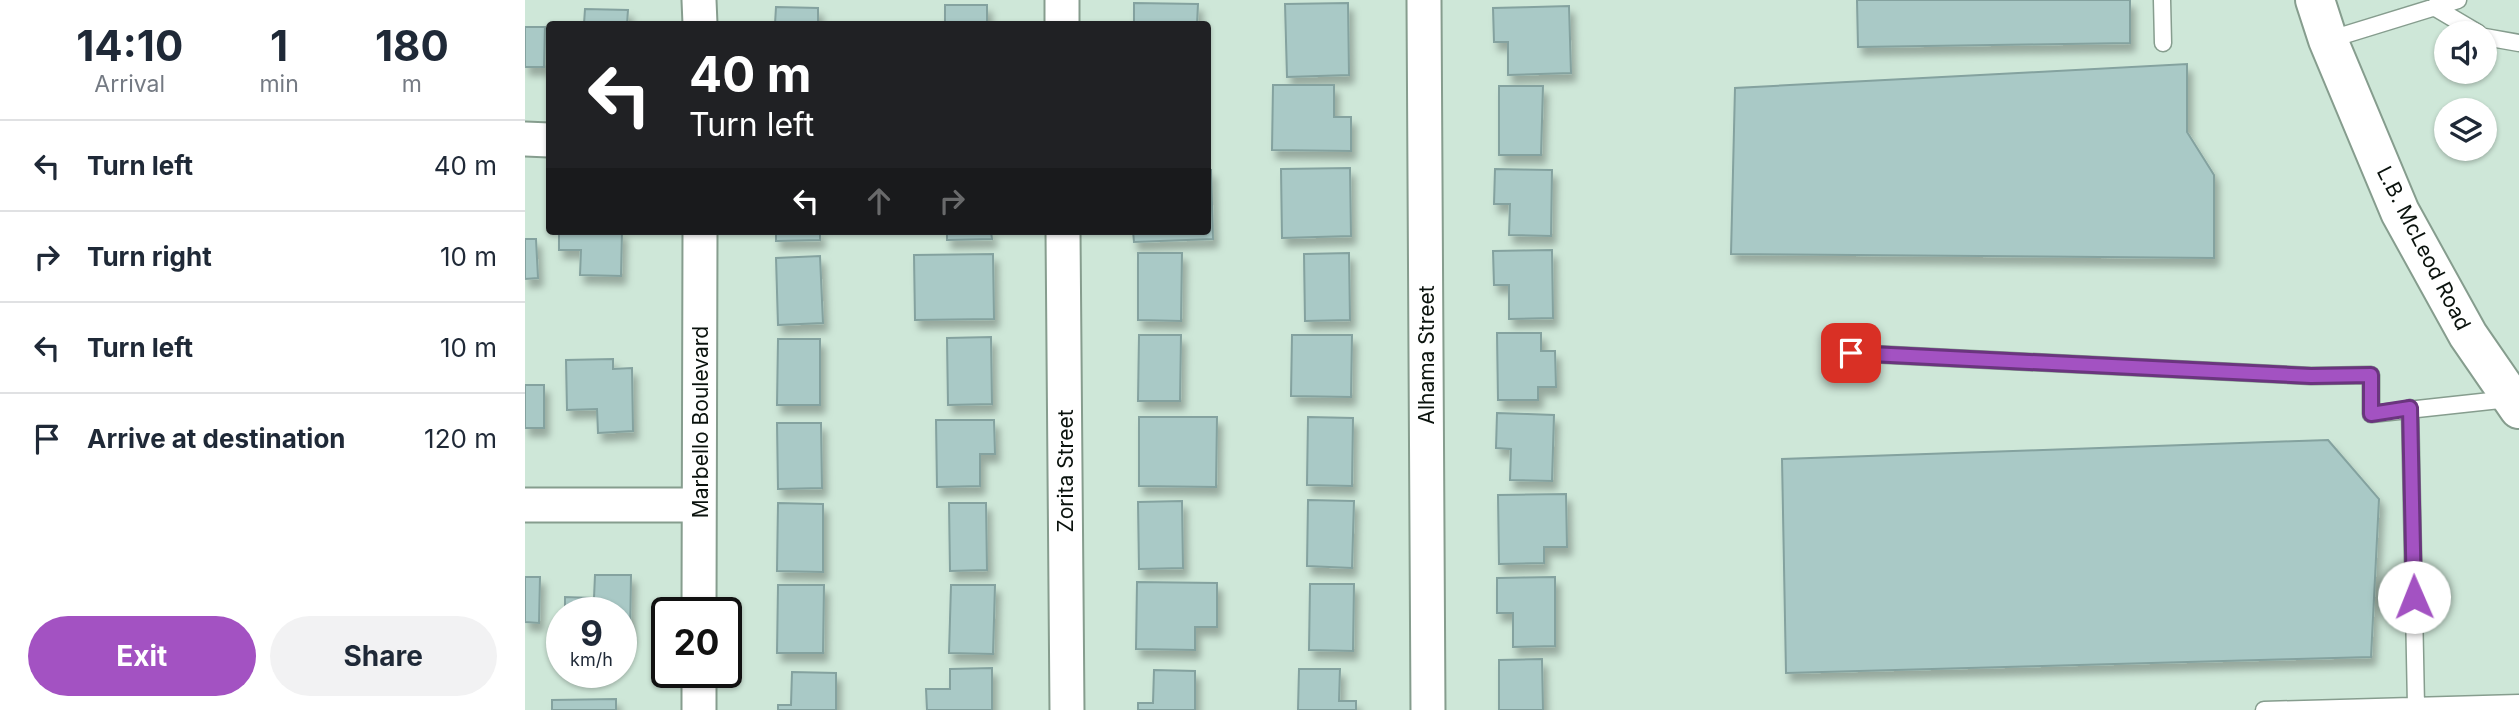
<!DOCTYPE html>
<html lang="en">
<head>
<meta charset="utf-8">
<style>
	:root { --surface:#fff; --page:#f2f2f3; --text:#1f2937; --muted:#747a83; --line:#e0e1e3; --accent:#a352c2 }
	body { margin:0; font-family:Inter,sans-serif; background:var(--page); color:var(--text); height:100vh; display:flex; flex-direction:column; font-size:26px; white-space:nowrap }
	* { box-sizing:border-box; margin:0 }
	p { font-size:23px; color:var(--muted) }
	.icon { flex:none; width:38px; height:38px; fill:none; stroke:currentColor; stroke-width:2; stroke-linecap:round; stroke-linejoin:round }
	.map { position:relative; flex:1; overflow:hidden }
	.sheet { display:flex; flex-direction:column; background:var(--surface); width:525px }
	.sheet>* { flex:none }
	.hud { position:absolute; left:21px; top:21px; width:665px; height:214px; border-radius:7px; box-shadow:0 2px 5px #0004; background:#202124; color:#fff; overflow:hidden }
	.buttons { position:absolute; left:1909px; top:21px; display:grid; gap:14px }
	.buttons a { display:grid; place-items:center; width:63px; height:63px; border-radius:50%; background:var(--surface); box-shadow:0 2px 5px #0004; font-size:35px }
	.speed { position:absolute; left:21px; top:597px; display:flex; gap:14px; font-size:35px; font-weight:700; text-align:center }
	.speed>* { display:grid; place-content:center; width:91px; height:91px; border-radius:50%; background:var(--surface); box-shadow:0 2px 5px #0004; line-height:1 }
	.speed small { font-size:18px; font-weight:400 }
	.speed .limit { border:4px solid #111; border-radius:10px; background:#fff; color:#111 }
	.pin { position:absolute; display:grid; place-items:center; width:60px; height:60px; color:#fff; margin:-30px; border-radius:14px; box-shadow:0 4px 10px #0006 }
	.me { position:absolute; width:77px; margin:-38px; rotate:359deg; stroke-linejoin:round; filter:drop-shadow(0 0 5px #0008) }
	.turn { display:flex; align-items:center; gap:24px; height:147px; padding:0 28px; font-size:32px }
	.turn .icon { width:91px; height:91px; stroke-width:2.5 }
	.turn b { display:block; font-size:49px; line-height:60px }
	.lanes { display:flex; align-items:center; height:66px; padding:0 28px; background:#0003; justify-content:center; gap:35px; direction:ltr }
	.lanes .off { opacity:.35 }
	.eta { display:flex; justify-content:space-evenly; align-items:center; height:119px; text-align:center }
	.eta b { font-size:42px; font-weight:700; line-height:49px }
	.button { display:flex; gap:14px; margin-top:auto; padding:14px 28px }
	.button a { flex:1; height:80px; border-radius:42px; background:var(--accent); color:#fff; font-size:28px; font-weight:700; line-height:80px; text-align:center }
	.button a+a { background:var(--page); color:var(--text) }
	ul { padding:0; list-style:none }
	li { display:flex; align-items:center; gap:21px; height:91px; padding:0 28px; border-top:2px solid var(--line) }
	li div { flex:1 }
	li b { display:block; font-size:26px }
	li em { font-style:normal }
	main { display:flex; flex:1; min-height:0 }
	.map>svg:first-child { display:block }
	.building { fill:#a9c9c6; stroke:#84a29f; stroke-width:2; filter:url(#shadow) }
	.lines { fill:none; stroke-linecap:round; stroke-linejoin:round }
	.lane-casing { stroke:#869d8e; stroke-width:19 }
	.street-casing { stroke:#869d8e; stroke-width:37 }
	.secondary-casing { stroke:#869d8e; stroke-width:42 }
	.lane { stroke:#fff; stroke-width:16 }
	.street { stroke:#fff; stroke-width:33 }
	.secondary { stroke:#fff; stroke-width:38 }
	.route-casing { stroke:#6a357e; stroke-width:18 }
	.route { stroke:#a352c2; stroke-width:12 }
	.labels { text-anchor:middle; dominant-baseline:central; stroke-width:5; stroke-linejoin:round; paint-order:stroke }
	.street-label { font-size:21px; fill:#0a120d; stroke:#fff }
</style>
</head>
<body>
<main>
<section class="sheet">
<div class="eta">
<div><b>14:10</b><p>Arrival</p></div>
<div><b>1</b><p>min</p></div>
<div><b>180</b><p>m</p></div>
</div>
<ul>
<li><svg class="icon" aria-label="left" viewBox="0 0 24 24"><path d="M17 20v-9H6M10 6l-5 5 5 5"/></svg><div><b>Turn left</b></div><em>40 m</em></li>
<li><svg class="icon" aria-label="right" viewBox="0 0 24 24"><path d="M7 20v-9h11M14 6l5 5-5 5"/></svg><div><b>Turn right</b></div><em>10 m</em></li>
<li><svg class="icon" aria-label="left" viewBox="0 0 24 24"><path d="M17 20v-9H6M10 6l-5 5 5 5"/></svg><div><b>Turn left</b></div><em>10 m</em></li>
<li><svg class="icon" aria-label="arrive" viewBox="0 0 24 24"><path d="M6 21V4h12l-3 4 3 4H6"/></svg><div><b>Arrive at destination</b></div><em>120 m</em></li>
</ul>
<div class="button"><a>Exit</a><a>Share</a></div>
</section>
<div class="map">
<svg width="1994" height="710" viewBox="0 0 1994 710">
	<defs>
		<filter id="shadow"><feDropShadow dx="4.5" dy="8" stdDeviation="3.5" flood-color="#0004"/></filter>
	</defs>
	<rect width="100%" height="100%" fill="#cee7d8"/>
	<path class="building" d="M1332,0H1605V43L1333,47Z
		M609,3L673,4L672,24H609Z
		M823,3L824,75L762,77L760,4Z
		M420,5H462V24H420Z
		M1044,6L1046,73L983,75V42H969L968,8Z
		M251,7L293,8V24H250Z
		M60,9L103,10L102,24H59Z
		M0,27H20L19,67H0Z
		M1662,64V132L1689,175V258L1206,254L1210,88Z
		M748,85H809V117H826V151L747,150Z
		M974,86H1018L1016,155H974Z
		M825,168L826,236L757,238L756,169Z
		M970,169L1027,170L1026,236L984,235L985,204H969Z
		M682,170H686L688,239L609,242L608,231H682Z
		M34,231H97L96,276L55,275L56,250H34Z
		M251,231H295V240L251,241Z
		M422,231H466L467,239L422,240Z
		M0,239H11L13,278L0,279Z
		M1027,250L1028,318L984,319V285H969L968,251Z
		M613,253H657L656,321L613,320Z
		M824,253L825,320L780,321L779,254Z
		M468,254L469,319L390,320L389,255Z
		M295,256L298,323L253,325L251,258Z
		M972,333H1016V351H1030L1031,387H1013V400H973Z
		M614,335H656L655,401H613Z
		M767,335H827L826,397L766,396Z
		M466,337L467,404L423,405L422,338Z
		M253,339H295V405H252Z
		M88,359V369L107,368L108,431L73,433L72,409L42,410L41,360Z
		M0,385H19V428H0Z
		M972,413L1029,415L1027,481L985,480L986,449L971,448Z
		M614,417H692L691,487L614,486Z
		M783,417L828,418L827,486L782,485Z
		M411,420H469L470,454H455V486L412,487Z
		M252,423H296L297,488L253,489Z
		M1803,440L1854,499L1846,657L1261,673L1257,459Z
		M1041,494L1042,547H1019V563L974,564L973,495Z
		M783,500L829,501L827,568L782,566Z
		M657,501L658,568L614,569L613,502Z
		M253,503L298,504V572L252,571Z
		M424,503H461L462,570L425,571Z
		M70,575H106L105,637H96V612H40V597L69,598Z
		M0,577H15L14,623L0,622Z
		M1030,577V646L988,647V613H972V578Z
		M612,582L692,583V627H670V650L611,649Z
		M785,584H829L828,651L784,650Z
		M253,585H299L298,653H252Z
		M426,585H470L468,654L424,653Z
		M1017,659L1018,710H974V660Z
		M467,668V710H402L401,689H425V669Z
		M774,669H815L814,701H831V710H773Z
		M629,670L670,671V710H613V703H628Z
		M267,672L311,673V710H253V705H266Z
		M91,699V710H27V700Z"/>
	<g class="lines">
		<g class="lane-casing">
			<path id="lane" d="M1637,0L1638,43
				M1909,7L1953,33
				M1960,37L1994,43
				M1803,40L1933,0
				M1326,353L1786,376L1846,375V414L1984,399
				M1885,408L1891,706
				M1739,710L1994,703"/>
		</g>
		<g class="street-casing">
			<path id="street" d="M174,0L175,24
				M537,0V24
				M899,0L903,710
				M0,139L24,140
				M538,231L542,710
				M0,505H174
				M174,612L175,231
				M174,672V710"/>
		</g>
		<g class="secondary-casing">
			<path id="secondary" d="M1790,0L1803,40L1875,212L1943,335L1994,409"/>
		</g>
		<use href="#lane" class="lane"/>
		<use href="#street" class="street"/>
		<use href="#secondary" class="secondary"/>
	</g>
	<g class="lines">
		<g class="route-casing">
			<path id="route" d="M1326,353L1786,376L1846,375V414L1885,408L1889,597"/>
		</g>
		<use href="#route" class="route"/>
	</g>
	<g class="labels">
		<g class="street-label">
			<text transform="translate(1899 248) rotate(63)">L.B. McLeod Road</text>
			<text transform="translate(901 355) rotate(-90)">Alhama Street</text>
			<text transform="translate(175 422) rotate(-90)">Marbello Boulevard</text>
			<text transform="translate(540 471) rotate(-90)">Zorita Street</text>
		</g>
	</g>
</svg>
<div class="buttons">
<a><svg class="icon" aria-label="sound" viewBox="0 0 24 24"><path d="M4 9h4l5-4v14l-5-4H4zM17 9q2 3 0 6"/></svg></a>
<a><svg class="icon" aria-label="layers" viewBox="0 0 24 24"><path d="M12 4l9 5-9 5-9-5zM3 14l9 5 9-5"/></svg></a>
</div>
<div class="speed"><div>9<small>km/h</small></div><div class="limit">20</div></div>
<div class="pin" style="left:1326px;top:353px;background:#d93025"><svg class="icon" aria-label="arrive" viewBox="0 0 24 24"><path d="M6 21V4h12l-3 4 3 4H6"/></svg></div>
<svg class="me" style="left:1889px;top:597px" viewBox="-20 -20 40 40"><circle r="19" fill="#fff"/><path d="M0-13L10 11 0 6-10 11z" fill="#a352c2"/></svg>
<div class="hud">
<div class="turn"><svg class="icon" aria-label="left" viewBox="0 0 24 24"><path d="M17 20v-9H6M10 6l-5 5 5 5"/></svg><div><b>40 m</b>Turn left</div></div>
<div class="lanes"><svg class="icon" aria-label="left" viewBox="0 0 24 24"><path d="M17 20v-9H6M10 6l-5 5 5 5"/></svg><svg class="icon off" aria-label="ahead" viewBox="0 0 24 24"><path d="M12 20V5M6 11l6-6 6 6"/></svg><svg class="icon off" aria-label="right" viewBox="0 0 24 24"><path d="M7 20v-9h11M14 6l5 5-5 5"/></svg></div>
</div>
</div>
</main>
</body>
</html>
